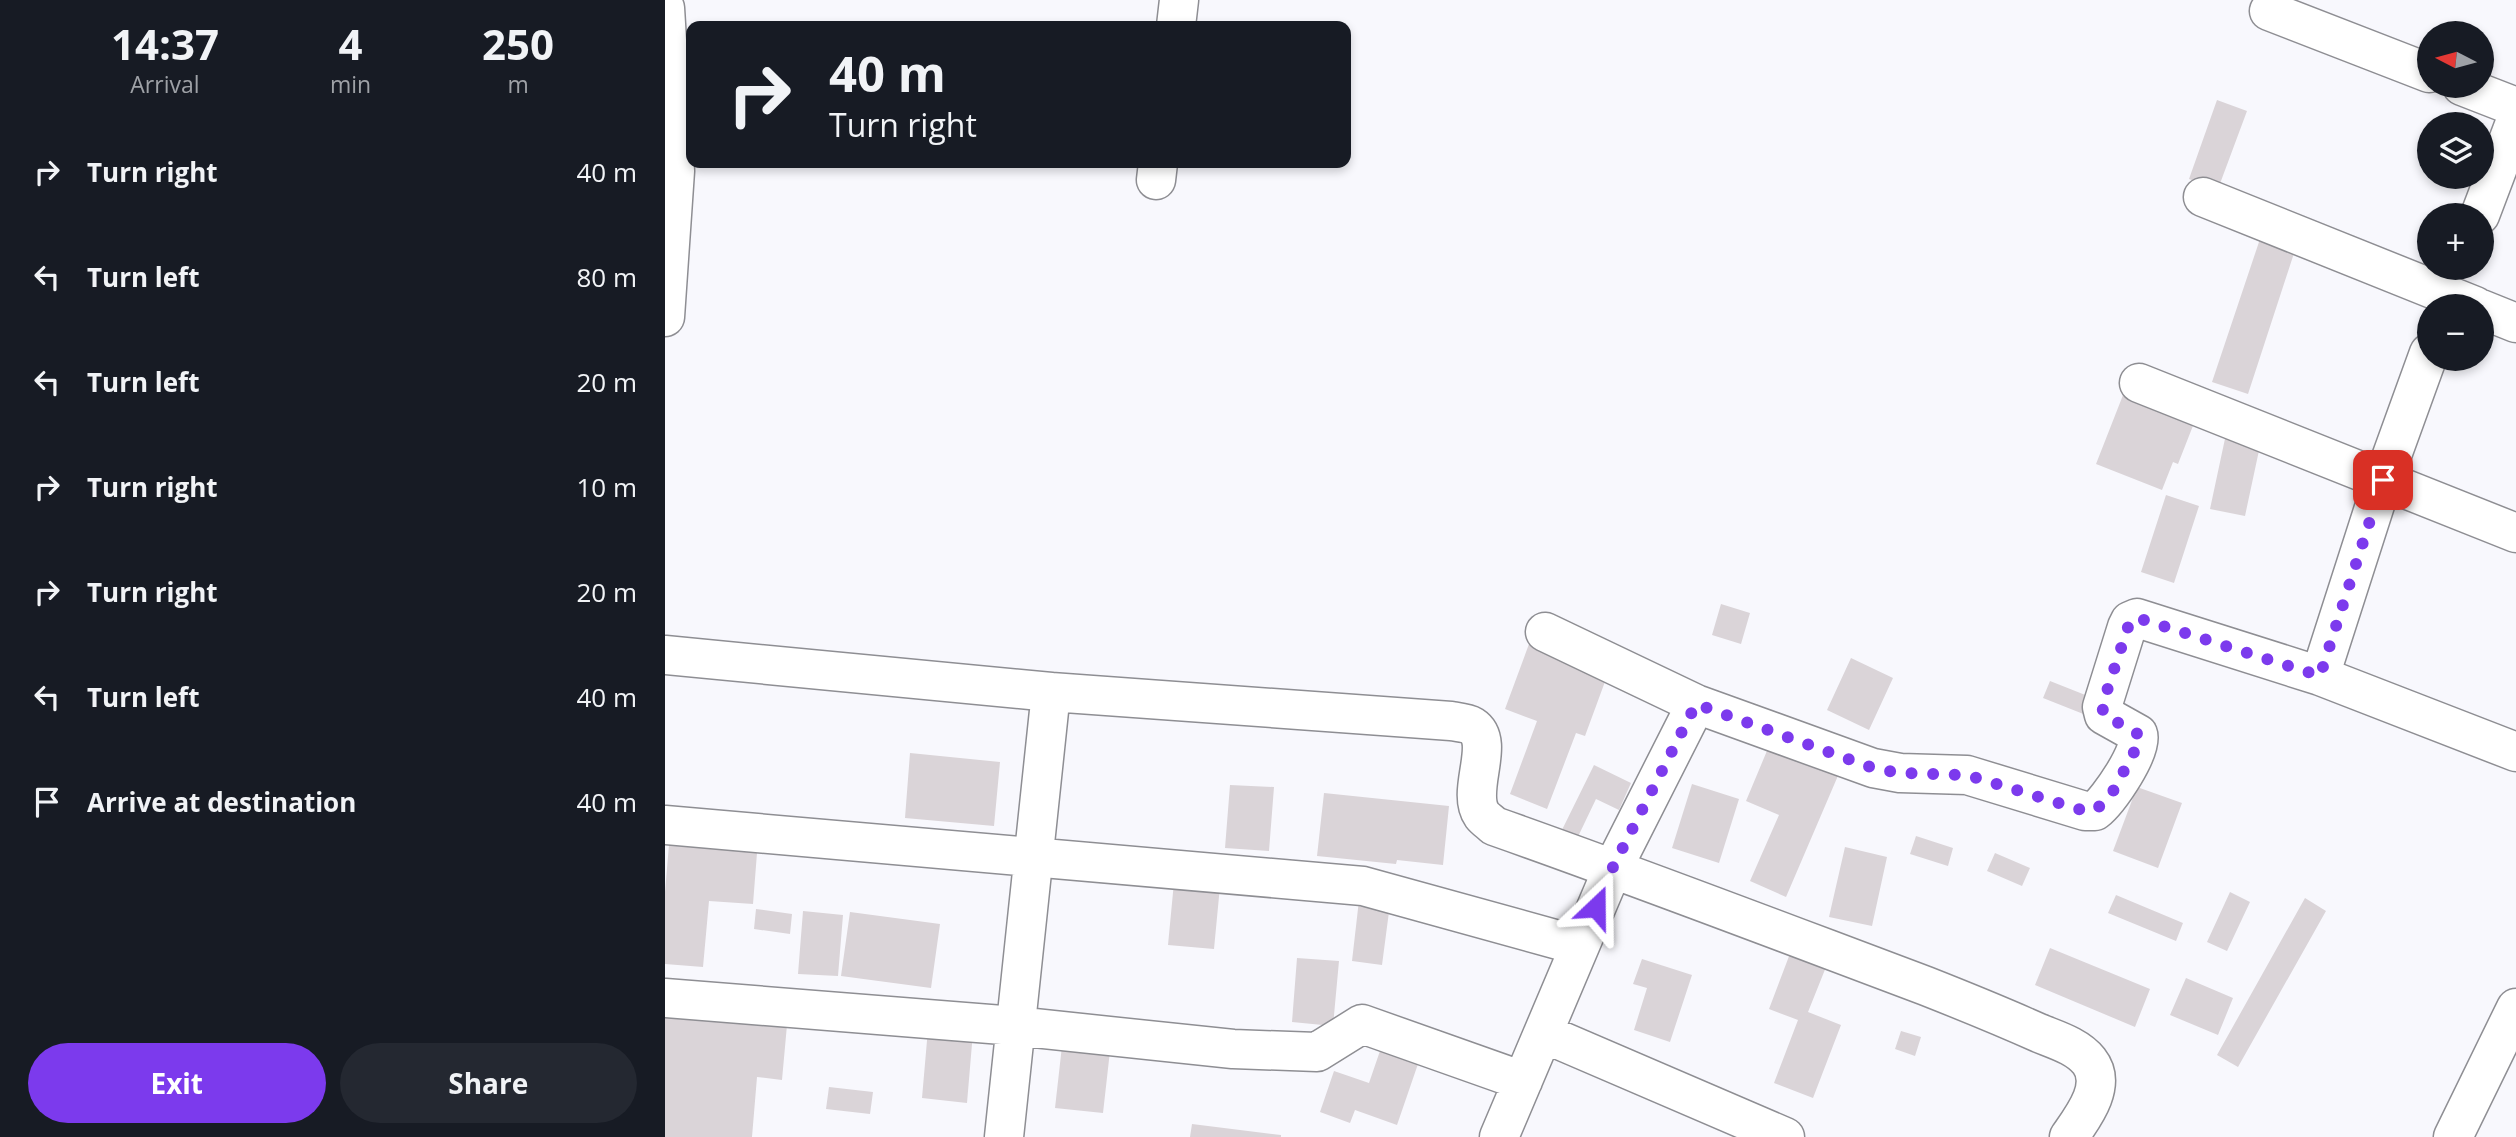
<!DOCTYPE html>
<html lang="en">
<head>
<meta charset="utf-8">
<style>
	:root { --surface:#171b24; --page:#242831; --text:#f1f3f6; --muted:#9ea1a6; --accent:#7c3aed }
	body { margin:0; font-family:"Open Sans",sans-serif; background:var(--page); color:var(--text); height:100vh; display:flex; flex-direction:column; font-size:26px; white-space:nowrap }
	* { box-sizing:border-box; margin:0 }
	p { font-size:23px; color:var(--muted) }
	.icon { flex:none; width:38px; height:38px; fill:none; stroke:currentColor; stroke-width:2; stroke-linecap:round; stroke-linejoin:round }
	.map { position:relative; flex:1; overflow:hidden }
	.drawer { display:flex; flex-direction:column; background:var(--surface); width:665px }
	.drawer>* { flex:none }
	.top-card { position:absolute; left:21px; top:21px; width:665px; height:147px; border-radius:14px; box-shadow:0 4px 10px #0003; background:#171b24; color:var(--text); overflow:hidden }
	.needle { width:46px; rotate:276deg }
	.tools { position:absolute; left:1752px; top:21px; display:grid; gap:14px }
	.tools a { display:grid; place-items:center; width:77px; height:77px; border-radius:50%; background:var(--surface); box-shadow:0 4px 10px #0003; font-size:35px }
	.pin { position:absolute; display:grid; place-items:center; width:60px; height:60px; color:#fff; margin:-30px; border-radius:14px; box-shadow:0 4px 10px #0006 }
	.me { position:absolute; width:77px; margin:-38px; rotate:23deg; stroke-linejoin:round; filter:drop-shadow(0 0 5px #0008) }
	.turn { display:flex; align-items:center; gap:24px; height:147px; padding:0 28px; font-size:32px }
	.turn .icon { width:91px; height:91px; stroke-width:2.5 }
	.turn b { display:block; font-size:49px; line-height:60px }
	.eta { display:flex; justify-content:space-evenly; align-items:center; height:119px; text-align:center }
	.eta b { font-size:42px; font-weight:700; line-height:49px }
	.primary-button { display:flex; gap:14px; margin-top:auto; padding:14px 28px }
	.primary-button a { flex:1; height:80px; border-radius:42px; background:var(--accent); color:#fff; font-size:28px; font-weight:700; line-height:80px; text-align:center }
	.primary-button a+a { background:var(--page); color:var(--text) }
	ul { padding:0; list-style:none }
	li { display:flex; align-items:center; gap:21px; height:105px; padding:0 28px }
	li div { flex:1 }
	li b { display:block; font-size:26px }
	li em { font-style:normal }
	main { display:flex; flex:1; min-height:0 }
	.map>svg:first-child { display:block }
	.building { fill:#dad4d8 }
	.lines { fill:none; stroke-linecap:round; stroke-linejoin:round }
	.street-casing { stroke:#8e8e93; stroke-width:41 }
	.street { stroke:#fff; stroke-width:38 }
	.route { stroke:#7c3aed; stroke-width:12; stroke-dasharray:0 21.6 }
</style>
</head>
<body>
<main>
<section class="drawer">
<div class="eta">
<div><b>14:37</b><p>Arrival</p></div>
<div><b>4</b><p>min</p></div>
<div><b>250</b><p>m</p></div>
</div>
<ul>
<li><svg class="icon" aria-label="right" viewBox="0 0 24 24"><path d="M7 20v-9h11M14 6l5 5-5 5"/></svg><div><b>Turn right</b></div><em>40 m</em></li>
<li><svg class="icon" aria-label="left" viewBox="0 0 24 24"><path d="M17 20v-9H6M10 6l-5 5 5 5"/></svg><div><b>Turn left</b></div><em>80 m</em></li>
<li><svg class="icon" aria-label="left" viewBox="0 0 24 24"><path d="M17 20v-9H6M10 6l-5 5 5 5"/></svg><div><b>Turn left</b></div><em>20 m</em></li>
<li><svg class="icon" aria-label="right" viewBox="0 0 24 24"><path d="M7 20v-9h11M14 6l5 5-5 5"/></svg><div><b>Turn right</b></div><em>10 m</em></li>
<li><svg class="icon" aria-label="right" viewBox="0 0 24 24"><path d="M7 20v-9h11M14 6l5 5-5 5"/></svg><div><b>Turn right</b></div><em>20 m</em></li>
<li><svg class="icon" aria-label="left" viewBox="0 0 24 24"><path d="M17 20v-9H6M10 6l-5 5 5 5"/></svg><div><b>Turn left</b></div><em>40 m</em></li>
<li><svg class="icon" aria-label="arrive" viewBox="0 0 24 24"><path d="M6 21V4h12l-3 4 3 4H6"/></svg><div><b>Arrive at destination</b></div><em>40 m</em></li>
</ul>
<div class="primary-button"><a>Exit</a><a>Share</a></div>
</section>
<div class="map">
<svg width="1851" height="1137" viewBox="0 0 1851 1137">
	<rect width="100%" height="100%" fill="#f8f8fd"/>
	<path class="building" d="M1552,100L1582,111L1553,189L1524,179Z
		M1597,233L1632,244L1583,394L1547,382Z
		M1460,390L1531,418L1513,464L1508,462L1497,490L1431,464Z
		M1561,434L1596,441L1580,516L1545,509Z
		M1501,495L1534,506L1509,583L1476,572Z
		M1056,604L1085,613L1076,644L1047,635Z
		M864,644L909,661L945,668L920,736L911,733L882,809L845,794L872,721L840,709Z
		M1186,658L1228,678L1204,730L1162,710Z
		M1385,681L1491,723L1484,740L1378,698Z
		M1109,734L1178,764L1121,897L1085,881L1114,815L1081,801Z
		M245,753L335,762L329,826L240,818Z
		M929,765L966,783L954,810L931,799L909,845L893,838Z
		M1027,784L1074,799L1054,863L1007,848Z
		M565,785L609,787L604,851L560,848Z
		M1472,787L1517,803L1493,868L1448,851Z
		M659,793L784,806L778,865L732,860L731,864L652,856Z
		M5,833L93,840L88,904L44,901L38,967L0,964V892Z
		M1251,836L1288,848L1283,866L1245,854Z
		M1180,847L1222,857L1207,926L1164,917Z
		M1330,853L1365,868L1357,886L1322,871Z
		M509,882L555,886L549,949L503,945Z
		M1565,892L1585,902L1562,951L1542,942Z
		M1451,895L1518,923L1511,941L1443,913Z
		M1640,898L1661,911L1573,1067L1552,1055Z
		M694,900L725,904L717,965L687,961Z
		M91,909L127,914L125,934L89,929Z
		M138,911L178,915L173,976L133,974Z
		M185,912L275,924L266,988L176,976Z
		M1129,943L1165,957L1143,1012L1176,1025L1148,1098L1109,1083L1133,1020L1104,1009Z
		M1385,948L1485,989L1470,1027L1370,985Z
		M632,958L674,961L668,1026L627,1022Z
		M977,959L1027,975L1005,1042L969,1030L982,988L968,984Z
		M1521,978L1568,998L1553,1035L1505,1015Z
		M0,1001L123,1014L117,1080L92,1077L87,1137H0Z
		M263,1029L308,1032L302,1103L257,1098Z
		M1236,1031L1256,1037L1250,1056L1230,1049Z
		M398,1037L446,1042L438,1113L390,1108Z
		M716,1048L754,1061L732,1125L690,1110L685,1123L655,1112L669,1071L704,1083Z
		M164,1087L208,1092L205,1114L161,1109Z
		M527,1124L616,1135V1137H525Z"/>
	<g class="lines">
		<g class="street-casing">
			<path id="street" d="M0,8L10,171L0,317
				M1604,11L1764,73
				M511,26L514,0
				M1797,86L1851,107
				M491,180L493,163
				M1538,197L1810,306
				M1815,215L1851,120
				M1816,309L1851,323
				M1474,383L1851,533
				M880,632L1031,704L1208,768L1235,773L1302,775L1420,811H1430C1444,800 1479,749 1473,734L1439,715L1437,707L1462,627L1465,621L1472,618L1655,676L1851,752
				M0,655L386,692L786,721C792,722 802,723 807,726C832,742 800,791 817,815C820,819 825,822 829,826C974,877 1117,932 1261,986C1299,1001 1336,1016 1374,1033C1391,1040 1412,1046 1424,1061C1443,1085 1418,1117 1404,1137
				M1655,676L1718,480L1764,353
				M0,825L698,886L915,946
				M0,998L350,1026L568,1049L652,1052L697,1024L858,1081
				M878,1033L1120,1137
				M339,1137L386,692
				M834,1137L948,868L1031,704
				M1788,1137L1851,1008"/>
		</g>
		<use href="#street" class="street"/>
	</g>
	<g class="lines">
		<path class="route" d="M931,907L948,867L1031,704L1208,768L1235,773L1302,775L1420,811L1430,810L1445,797L1475,741L1473,734L1439,715L1437,706L1465,621L1472,618L1476,619L1655,676L1718,480"/>
	</g>
</svg>
<div class="tools">
<a><svg class="needle" viewBox="-14 -14 28 28"><path d="M0-13l5 13h-10z" fill="#e53935"/><path d="M0 13l5-13h-10z" fill="#9ea1a6"/></svg></a>
<a><svg class="icon" aria-label="layers" viewBox="0 0 24 24"><path d="M12 4l9 5-9 5-9-5zM3 14l9 5 9-5"/></svg></a>
<a>+</a>
<a>−</a>
</div>
<div class="pin" style="left:1718px;top:480px;background:#d93025"><svg class="icon" aria-label="arrive" viewBox="0 0 24 24"><path d="M6 21V4h12l-3 4 3 4H6"/></svg></div>
<svg class="me" style="left:931px;top:907px" viewBox="-20 -20 40 40"><path d="M0-17L14 15 0 8-14 15z" fill="#7c3aed" stroke="#fff" stroke-width="4"/></svg>
<div class="top-card">
<div class="turn"><svg class="icon" aria-label="right" viewBox="0 0 24 24"><path d="M7 20v-9h11M14 6l5 5-5 5"/></svg><div><b>40 m</b>Turn right</div></div>
</div>
</div>
</main>
</body>
</html>
